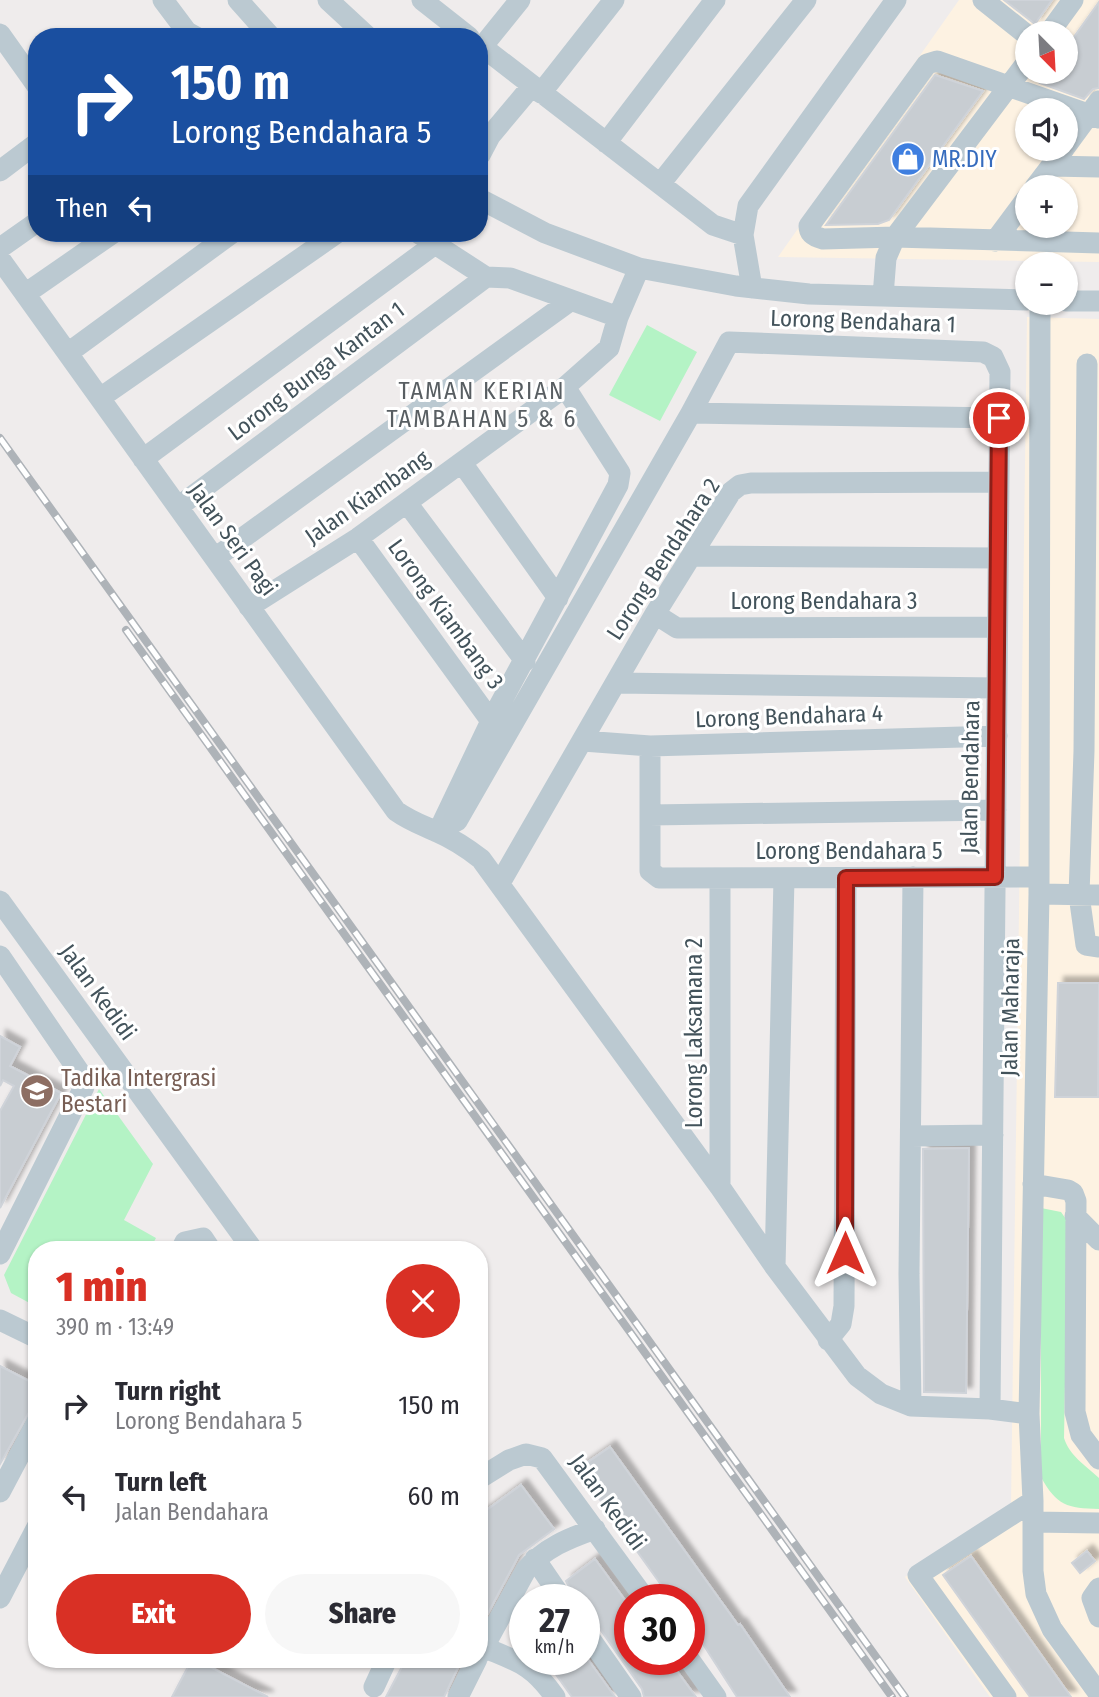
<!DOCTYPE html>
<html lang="en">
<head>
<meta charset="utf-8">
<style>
	:root { --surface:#fff; --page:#f7f7f7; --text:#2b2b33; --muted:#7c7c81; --accent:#d93025 }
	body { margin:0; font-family:"Fira Sans Condensed",sans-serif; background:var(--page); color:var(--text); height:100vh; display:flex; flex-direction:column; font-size:26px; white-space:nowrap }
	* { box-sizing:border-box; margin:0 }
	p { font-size:23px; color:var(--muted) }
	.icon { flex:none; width:38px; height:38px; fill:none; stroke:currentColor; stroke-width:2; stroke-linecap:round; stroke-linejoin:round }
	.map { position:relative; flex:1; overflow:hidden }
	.side { position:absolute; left:28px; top:1241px; width:460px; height:427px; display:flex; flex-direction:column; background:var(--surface); border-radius:28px; box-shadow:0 2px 5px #0004 }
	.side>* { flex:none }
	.top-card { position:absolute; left:28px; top:28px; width:460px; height:214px; border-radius:28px; box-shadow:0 2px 5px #0004; background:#1a4fa0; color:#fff; overflow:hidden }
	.needle { width:46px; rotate:156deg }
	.controls { position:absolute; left:1015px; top:21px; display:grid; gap:14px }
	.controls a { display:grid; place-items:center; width:63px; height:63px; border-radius:50%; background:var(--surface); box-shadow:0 2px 5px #0004; font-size:35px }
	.speed { position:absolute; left:509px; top:1584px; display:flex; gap:14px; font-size:35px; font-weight:700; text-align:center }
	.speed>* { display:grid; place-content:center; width:91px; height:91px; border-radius:50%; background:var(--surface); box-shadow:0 2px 5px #0004; line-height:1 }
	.speed small { font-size:18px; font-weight:400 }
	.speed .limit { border:10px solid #d22; background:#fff; color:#111 }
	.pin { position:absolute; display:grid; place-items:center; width:60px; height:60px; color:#fff; margin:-30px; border:4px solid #fff; border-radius:50%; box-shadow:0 2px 7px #0007 }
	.me { position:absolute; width:77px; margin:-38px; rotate:0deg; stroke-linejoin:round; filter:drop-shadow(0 0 5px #0008) }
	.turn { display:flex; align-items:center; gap:24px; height:147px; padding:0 28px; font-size:32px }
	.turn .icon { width:91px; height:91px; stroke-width:2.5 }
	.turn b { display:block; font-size:49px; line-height:60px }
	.then { display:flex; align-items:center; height:66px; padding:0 28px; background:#0003; gap:14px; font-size:26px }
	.round { display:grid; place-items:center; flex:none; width:74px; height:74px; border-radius:37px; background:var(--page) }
	.headline { display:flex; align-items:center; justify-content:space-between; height:119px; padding:0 28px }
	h1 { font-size:42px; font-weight:800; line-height:52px; color:var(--accent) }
	.action { display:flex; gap:14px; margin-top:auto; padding:14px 28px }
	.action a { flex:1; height:80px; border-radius:42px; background:var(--accent); color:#fff; font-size:28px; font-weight:800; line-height:80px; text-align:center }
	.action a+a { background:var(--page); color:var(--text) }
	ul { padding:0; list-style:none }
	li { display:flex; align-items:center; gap:21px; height:91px; padding:0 28px }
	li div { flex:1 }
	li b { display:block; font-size:26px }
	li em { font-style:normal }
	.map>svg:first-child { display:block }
	.commercial { fill:#fdf2e2; fill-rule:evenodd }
	.green { fill:#b4f3c5 }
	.building { fill:#c8cdd2; stroke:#cfd3d9; stroke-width:2; filter:url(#shadow) }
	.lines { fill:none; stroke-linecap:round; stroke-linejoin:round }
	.minor { stroke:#bbc9d1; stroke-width:21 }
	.rail-casing { stroke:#aeb3b8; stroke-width:8 }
	.rail { stroke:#fff; stroke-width:5; stroke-dasharray:16; stroke-linecap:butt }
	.route-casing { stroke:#8d1f18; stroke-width:18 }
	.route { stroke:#d93025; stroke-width:12 }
	.labels { text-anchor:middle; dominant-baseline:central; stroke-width:6; stroke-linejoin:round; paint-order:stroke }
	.shop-label { font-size:23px; fill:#366cbe; stroke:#fff; text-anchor:start }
	.street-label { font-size:23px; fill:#43535b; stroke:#fff }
	.education-label { font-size:23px; fill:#785e54; stroke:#fff; text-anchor:start }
	.neighbourhood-label { font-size:24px; letter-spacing:2px; fill:#585e62; stroke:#fff }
</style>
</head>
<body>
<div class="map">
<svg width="1099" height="1697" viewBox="0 0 1099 1697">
	<defs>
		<filter id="shadow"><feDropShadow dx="6" dy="-6" stdDeviation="2" flood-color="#0004"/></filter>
	</defs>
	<rect width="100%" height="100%" fill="#efecec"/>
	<path class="commercial" d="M959,0H1099V262L778,257ZM1027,33H1066V72H1027ZM1027,110H1066V149H1027ZM1027,187H1066V226H1027Z
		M1027,317L1099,319V1697H990L905,1577L1011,1506Z"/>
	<path class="green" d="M647,325L697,352L660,421L609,395Z
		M99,1089L153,1164L124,1220L156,1238L150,1249L37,1250V1307L11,1293L4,1275Z
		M1041,1208L1061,1212L1068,1222L1064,1438C1069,1455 1086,1466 1099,1478V1509C1067,1508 1057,1506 1041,1477Z"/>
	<path class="building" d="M1004,0H1052L1035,24Z
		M1099,2V88L1093,89L1084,99L1040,83L1049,72H1066V48Z
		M935,75L983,91L889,220L878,224L826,225Z
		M1058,983H1099L1098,1097H1055Z
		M0,1036L20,1047L10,1066L61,1093L0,1208V1111L14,1086L3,1080L0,1086Z
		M969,1148L966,1393L924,1392L923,1149Z
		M0,1366L31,1382L37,1398L0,1464Z
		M610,1447L738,1625L740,1624L790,1697H737L690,1624V1600H672L578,1469Z
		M521,1485L554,1529L519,1555L480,1628V1515Z
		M1087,1551L1095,1561L1080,1573L1072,1563Z
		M971,1556L1071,1697H1030L943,1575Z
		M595,1559L630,1607V1659H668L696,1697H644L642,1689L595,1622L584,1617V1600H576L566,1581Z
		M584,1654L615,1697H572L545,1659H584Z
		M192,1659H195L268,1697H172Z
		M406,1659H462L444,1697H386Z"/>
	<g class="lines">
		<path class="minor" d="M163,0L187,32L196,37
			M238,0L271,37
			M328,0L368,37
			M422,0L469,37
			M983,0L1027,35
			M1049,33L1073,0
			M0,34L37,86
			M480,45L713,225L743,235
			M482,47L520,0
			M541,93L614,0
			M1099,118L937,61L927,64L809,226C809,234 815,237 823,239L895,237L1099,243
			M606,143L715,0
			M1066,146L1099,101
			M480,155L490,136L526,93
			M1051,166L1099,167
			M0,171L37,143
			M660,184L806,0
			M1035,187L1064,149
			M480,199L545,233L639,268L736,286L809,294L1027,300
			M418,233L486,277L510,278L618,317
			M995,241L1027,198
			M0,248L37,222
			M0,259L396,811C410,821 422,825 437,832C453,839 467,848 481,859L720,1187L775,1267L857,1376L881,1394L911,1406L990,1409L1029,1414
			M752,288L743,235L748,206L896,0
			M25,294L113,233
			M883,296L886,258L895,237L1027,62
			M1066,301H1099
			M1040,303L1039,894L1029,1414L1033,1501V1571L1036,1594L1052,1629L1099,1694
			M68,353L232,233
			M1087,364L1084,751L1079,895L1086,945L1099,947
			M100,398L337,233
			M143,459L435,244
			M462,463L558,598
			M407,503L525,661
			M178,507L486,277
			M358,538L491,721
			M691,556L998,558
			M215,558L570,301
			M249,607L358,538L565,387L609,348L618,317L639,268
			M655,614L677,628L997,627
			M617,683L997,688
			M583,741L650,746L997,736
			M650,746V871L659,878L1039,877
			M650,815L996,810
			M457,821L691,413
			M438,832L491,721L618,485L620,473L565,387
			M720,878V1187
			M500,883L655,614L731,492L740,485L751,483L999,482
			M1039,894L1099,895
			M0,901L253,1250
			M0,956L82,1076L84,1087L0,1254
			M911,1136L993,1135
			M1033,1184L1068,1190L1073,1193L1076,1201L1075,1412L1081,1435L1099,1459
			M1075,1216L1099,1240
			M181,1250L185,1242L203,1238L211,1250
			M775,1267L784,878
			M0,1320L37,1338
			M828,1340L841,1324L844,1306L846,878
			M911,1406L909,1274L913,877
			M990,1409L1000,372L993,357L983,352L729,342L691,413L999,418
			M480,1478L509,1460L526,1454L542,1458L646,1600
			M0,1492L37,1422
			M1033,1522L1099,1523
			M535,1559L563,1600
			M1099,1588L1092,1598L1099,1617
			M0,1598L37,1527
			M584,1630L631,1697
			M483,1647C518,1662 532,1664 555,1697
			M480,1654L526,1570C544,1548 569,1538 595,1529
			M689,1659L716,1697
			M374,1687L387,1659
			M458,1697L477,1659
			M1006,1697L918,1575L1033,1501"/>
		<g class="rail-casing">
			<path id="rail" d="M0,438L905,1697
				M126,630L892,1697"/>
		</g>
		<use href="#rail" class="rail"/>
	</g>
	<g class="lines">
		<g class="route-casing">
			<path id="route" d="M845,1253L846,878L995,877L999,418"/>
		</g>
		<use href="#route" class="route"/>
	</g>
	<defs>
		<g id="shop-disc" transform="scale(1.75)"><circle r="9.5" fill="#3f7fe0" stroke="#fff"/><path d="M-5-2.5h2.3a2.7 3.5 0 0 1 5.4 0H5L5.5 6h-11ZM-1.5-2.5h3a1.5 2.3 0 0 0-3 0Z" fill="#fff"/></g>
		<g id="school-disc" transform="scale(1.75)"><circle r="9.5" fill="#8d6e63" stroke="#fff"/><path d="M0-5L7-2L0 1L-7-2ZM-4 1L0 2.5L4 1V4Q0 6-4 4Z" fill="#fff"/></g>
	</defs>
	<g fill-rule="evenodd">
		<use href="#shop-disc" x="908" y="159"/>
		<use href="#school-disc" x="37" y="1091"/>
	</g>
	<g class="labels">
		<g class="shop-label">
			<text x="932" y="159">MR.DIY</text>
		</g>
		<g class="street-label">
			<text transform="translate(863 321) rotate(2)">Lorong Bendahara 1</text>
			<text transform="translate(316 371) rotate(-37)">Lorong Bunga Kantan 1</text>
			<text transform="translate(367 497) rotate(-35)">Jalan Kiambang</text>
			<text transform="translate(233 539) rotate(54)">Jalan Seri Pagi</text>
			<text transform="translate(663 559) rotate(-57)">Lorong Bendahara 2</text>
			<text x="824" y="601">Lorong Bendahara 3</text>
			<text transform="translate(446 614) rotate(54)">Lorong Kiambang 3</text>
			<text transform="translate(789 716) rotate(-2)">Lorong Bendahara 4</text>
			<text transform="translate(970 777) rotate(-89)">Jalan Bendahara</text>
			<text x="849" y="851">Lorong Bendahara 5</text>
			<text transform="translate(98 992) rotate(54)">Jalan Kedidi</text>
			<text transform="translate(1010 1007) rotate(-89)">Jalan Maharaja</text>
			<text transform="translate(694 1033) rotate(-90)">Lorong Laksamana 2</text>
			<text transform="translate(608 1502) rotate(54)">Jalan Kedidi</text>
		</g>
		<g class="education-label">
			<text x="61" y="1078">Tadika Intergrasi<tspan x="61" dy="26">Bestari</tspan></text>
		</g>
		<g class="neighbourhood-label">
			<text x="482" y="391">TAMAN KERIAN<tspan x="482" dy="28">TAMBAHAN 5 &amp; 6</tspan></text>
		</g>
	</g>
</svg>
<div class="controls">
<a><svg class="needle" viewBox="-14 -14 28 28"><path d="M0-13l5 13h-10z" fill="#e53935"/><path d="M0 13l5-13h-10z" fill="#7c7c81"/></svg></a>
<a><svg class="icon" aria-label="sound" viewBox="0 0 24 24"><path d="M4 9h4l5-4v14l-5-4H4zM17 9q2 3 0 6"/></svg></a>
<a>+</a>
<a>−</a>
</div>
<div class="speed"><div>27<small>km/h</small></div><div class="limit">30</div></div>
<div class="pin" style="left:999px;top:418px;background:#d93025"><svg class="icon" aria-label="arrive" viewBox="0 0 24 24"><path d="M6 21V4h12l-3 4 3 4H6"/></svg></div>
<svg class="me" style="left:845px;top:1253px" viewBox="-20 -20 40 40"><path d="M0-17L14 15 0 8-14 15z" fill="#d93025" stroke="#fff" stroke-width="4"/></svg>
<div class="top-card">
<div class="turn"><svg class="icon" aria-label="right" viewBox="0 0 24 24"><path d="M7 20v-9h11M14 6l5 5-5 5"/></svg><div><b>150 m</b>Lorong Bendahara 5</div></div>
<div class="then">Then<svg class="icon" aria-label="left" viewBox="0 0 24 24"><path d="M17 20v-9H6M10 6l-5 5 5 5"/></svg></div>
</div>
<section class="side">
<div class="headline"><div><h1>1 min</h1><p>390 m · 13:49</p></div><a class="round" style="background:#d93025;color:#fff"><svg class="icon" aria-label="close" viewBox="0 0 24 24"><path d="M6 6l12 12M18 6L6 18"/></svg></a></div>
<ul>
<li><svg class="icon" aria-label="right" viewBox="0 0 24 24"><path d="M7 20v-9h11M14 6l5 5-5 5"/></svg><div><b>Turn right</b><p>Lorong Bendahara 5</p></div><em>150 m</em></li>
<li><svg class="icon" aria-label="left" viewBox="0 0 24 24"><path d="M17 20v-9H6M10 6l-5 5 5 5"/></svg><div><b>Turn left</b><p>Jalan Bendahara</p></div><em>60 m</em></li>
</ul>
<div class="action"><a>Exit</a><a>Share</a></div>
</section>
</div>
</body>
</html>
